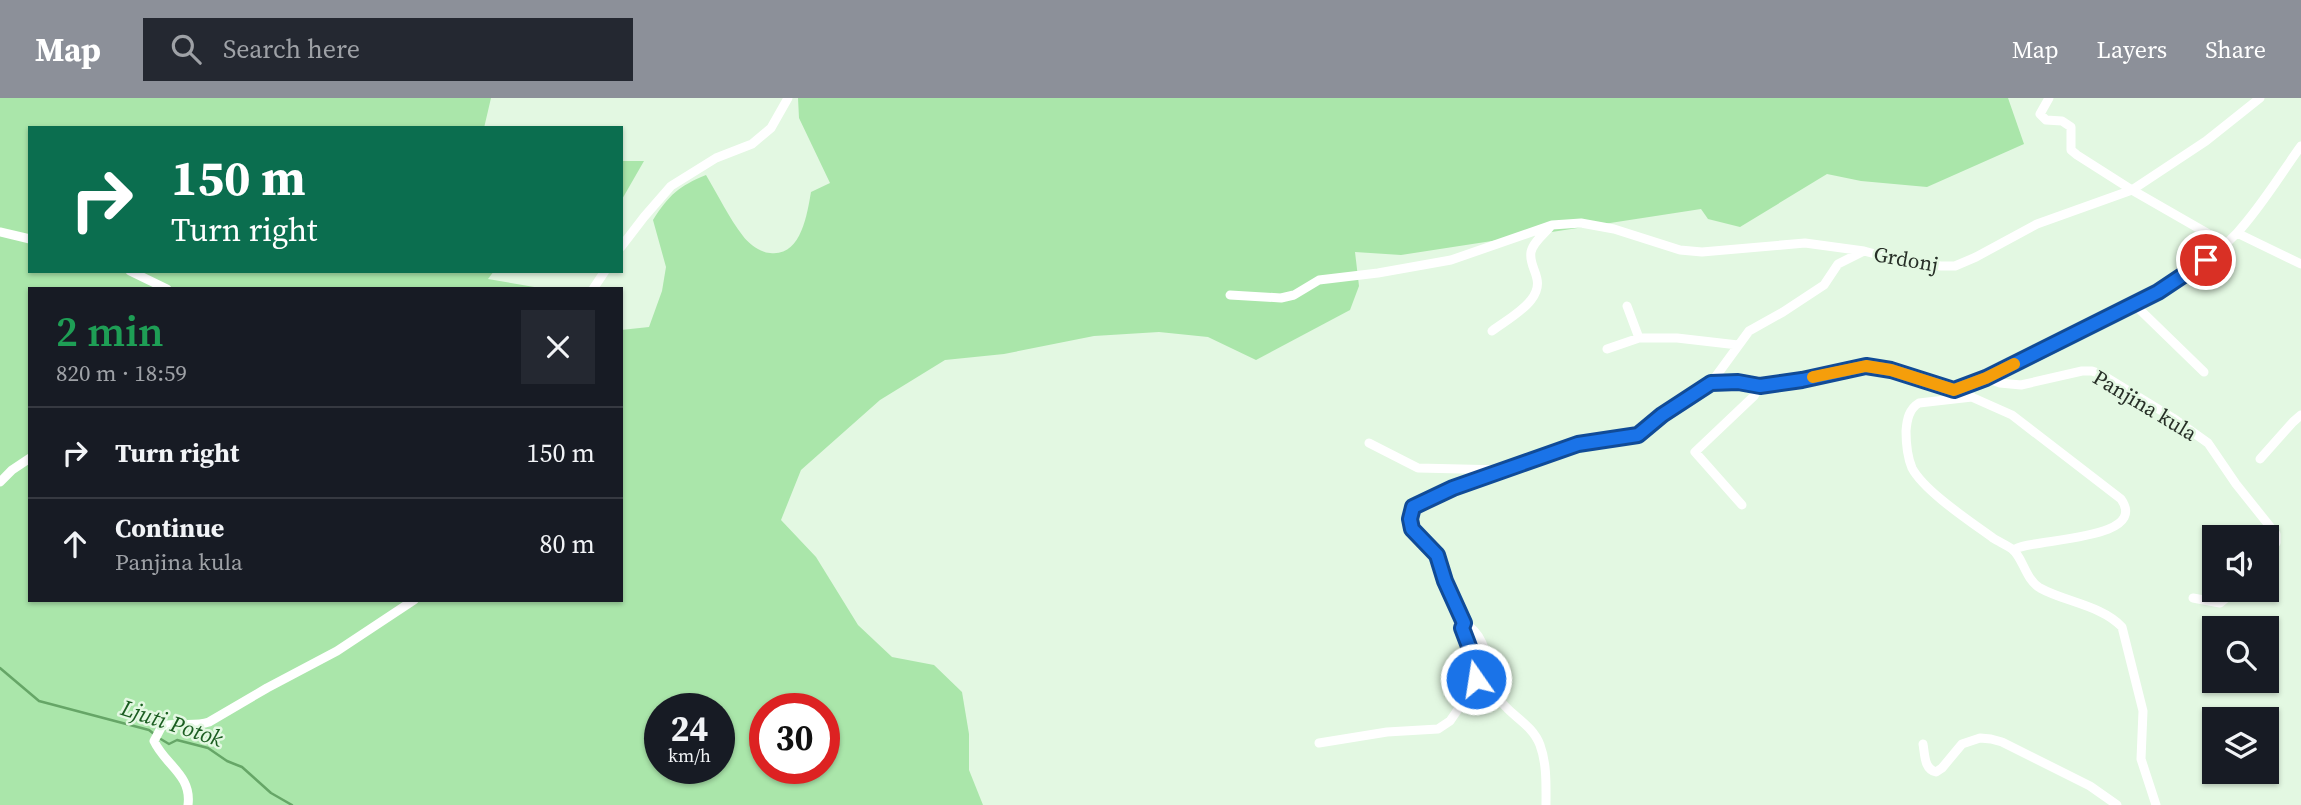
<!DOCTYPE html>
<html lang="en">
<head>
<meta charset="utf-8">
<style>
	:root { --surface:#171b24; --page:#242831; --text:#f1f3f6; --muted:#9ea1a6; --line:#363941; --accent:#8c9099 }
	body { margin:0; font-family:"Source Serif 4",serif; background:var(--page); color:var(--text); height:100vh; display:flex; flex-direction:column; font-size:26px; white-space:nowrap }
	* { box-sizing:border-box; margin:0 }
	p { font-size:23px; color:var(--muted) }
	.icon { flex:none; width:38px; height:38px; fill:none; stroke:currentColor; stroke-width:2; stroke-linecap:round; stroke-linejoin:round }
	.map { position:relative; flex:1; overflow:hidden }
	.sheet { position:absolute; left:28px; top:189px; width:595px; height:315px; display:flex; flex-direction:column; background:var(--surface); border-radius:0px; box-shadow:0 2px 5px #0004 }
	.sheet>* { flex:none }
	.banner { position:absolute; left:28px; top:28px; width:595px; height:147px; border-radius:0px; box-shadow:0 2px 5px #0004; background:#0b6e4f; color:#fff; overflow:hidden }
	.buttons { position:absolute; left:2202px; top:427px; display:grid; gap:14px }
	.buttons a { display:grid; place-items:center; width:77px; height:77px; border-radius:0px; background:var(--surface); box-shadow:0 2px 5px #0004; font-size:35px }
	.speed { position:absolute; left:644px; top:595px; display:flex; gap:14px; font-size:35px; font-weight:700; text-align:center }
	.speed>* { display:grid; place-content:center; width:91px; height:91px; border-radius:50%; background:var(--surface); box-shadow:0 2px 5px #0004; line-height:1 }
	.speed small { font-size:18px; font-weight:400 }
	.speed .limit { border:10px solid #d22; background:#fff; color:#111 }
	.pin { position:absolute; display:grid; place-items:center; width:60px; height:60px; color:#fff; margin:-30px; border:4px solid #fff; border-radius:50%; box-shadow:0 2px 7px #0007 }
	.me { position:absolute; width:77px; margin:-38px; rotate:347deg; stroke-linejoin:round; filter:drop-shadow(0 0 5px #0008) }
	.turn { display:flex; align-items:center; gap:24px; height:147px; padding:0 28px; font-size:32px }
	.turn .icon { width:91px; height:91px; stroke-width:2.5 }
	.turn b { display:block; font-size:49px; line-height:60px }
	.round { display:grid; place-items:center; flex:none; width:74px; height:74px; border-radius:0px; background:var(--page) }
	.summary { display:flex; align-items:center; justify-content:space-between; height:119px; padding:0 28px }
	h1 { font-size:42px; font-weight:600; line-height:52px; color:#1e9e55 }
	ul { padding:0; list-style:none }
	li { display:flex; align-items:center; gap:21px; height:91px; padding:0 28px; border-top:2px solid var(--line) }
	li div { flex:1 }
	li b { display:block; font-size:26px }
	li em { font-style:normal }
	header { display:flex; align-items:center; gap:42px; box-sizing:border-box; height:98px; padding:0 35px; background:var(--accent); color:#fff }
	header strong { font-size:33px }
	nav { display:flex; gap:38px; margin-inline-start:auto; font-size:24px }
	.search { width:490px; height:63px; background:var(--page); display:flex; align-items:center; gap:18px; box-sizing:border-box; padding:0 24px; border-radius:0px; color:var(--muted); font-size:26px }
	.map>svg:first-child { display:block }
	.green { fill:#aae6aa; fill-rule:evenodd }
	.lines { fill:none; stroke-linecap:round; stroke-linejoin:round }
	.stream { stroke:#66a667; stroke-width:2.5 }
	.minor { stroke:#fff; stroke-width:9 }
	.route-casing { stroke:#114b97; stroke-width:18 }
	.route { stroke:#1a73e8; stroke-width:12 }
	.slow { stroke:#f59e0b; stroke-width:12 }
	.labels { text-anchor:middle; dominant-baseline:central; stroke-width:5; stroke-linejoin:round; paint-order:stroke }
	.street-label { font-size:21px; fill:#272f27; stroke:#e3f8e2 }
	.water-label { font-size:23px; font-style:italic; fill:#1b5d21; stroke:#e3f8e2 }
</style>
</head>
<body>
<header>
<strong>Map</strong>
<div class="search"><svg class="icon" aria-label="search" viewBox="0 0 24 24"><circle cx="10" cy="10" r="6"/><path d="M15 15l6 6"/></svg>Search here</div>
<nav><a>Map</a><a>Layers</a><a>Share</a></nav>
</header>
<div class="map">
<svg width="2301" height="707" viewBox="0 0 2301 707">
	<rect width="100%" height="100%" fill="#e3f8e2"/>
	<path class="green" d="M0,0H491L484,30H30V173H494L488,181L540,190L30,191V502H621V232L649,229L662,193L666,169L653,122C669,97 679,88 706,77C718,97 729,120 743,138C749,146 760,154 770,155C801,159 807,117 811,94L830,85L799,20L798,0H2008L2024,46L1927,89L1861,83L1827,76L1740,129L1708,121L1701,111L1401,157L1355,154L1359,188L1350,212L1256,262L1208,239L1159,234L1094,238L1004,256L945,262L880,302L801,372L781,422L816,459L858,527L892,559L934,567L962,594L969,636V672L983,707H0ZM660,611H719V670H660ZM765,611H824V670H765Z
		M621,63H644L621,103Z"/>
	<g class="lines">
		<path class="stream" d="M0,570L39,603L149,632L154,636
			M159,640L169,646L177,642L208,650L227,663L242,669L271,695L292,707"/>
		<path class="minor" d="M2049,0L2040,16L2046,22L2062,23L2071,29V52L2077,57L2132,92L2226,146
			M0,134L30,141
			M2237,135L2301,166
			M621,149L644,119L671,88L716,60L752,46L771,30L788,0
			M130,173L167,191
			M593,191L605,173
			M1230,197L1281,200L1294,197L1319,182L1378,175L1451,162L1552,127L1581,125L1614,131L1680,152L1702,154L1805,145L1864,153L1901,163L1941,168H1955L1976,159L2037,126L2132,92L2206,43L2260,0
			M2134,206L2204,274
			M1627,208L1639,240H1677L1738,247
			M1492,233C1504,224 1522,214 1531,202C1547,181 1528,171 1531,154C1533,144 1544,136 1551,128
			M1607,251L1639,240
			M1986,280L2000,285L2021,287L2082,273H2092L2101,276L2173,320L2208,345L2236,386L2276,436V445L2266,459
			M1711,285L1749,233L1783,214L1824,187L1838,166L1862,154
			M1967,297L2012,317L2121,401C2151,444 2027,440 2014,452
			M1972,299L1919,305C1909,311 1907,321 1906,333C1906,345 1907,358 1912,370C1924,393 1971,424 1993,440C1999,444 2007,447 2012,451C2023,459 2025,481 2040,490C2065,504 2101,507 2122,529L2143,613L2141,661L2156,707
			M1369,345L1418,370L1505,372L1578,346L1638,337L1662,317L1711,285L1738,284L1760,288L1802,282L1866,268L1890,272L1954,292L1986,280L2158,193C2186,177 2214,159 2237,135C2261,109 2280,77 2301,48
			M2260,361L2293,324L2301,317
			M1497,375L1453,390L1413,409L1410,421L1412,431L1437,458L1445,483L1464,525C1493,541 1484,577 1497,598C1508,617 1532,625 1540,647C1547,666 1546,687 1546,707
			M0,384L12,372L30,360
			M1742,407L1695,354L1754,298L1760,288
			M2193,500L2220,505L2236,492
			M1319,645L1387,634L1438,631L1450,623L1474,588L1478,572L1463,535L1462,530L1464,525
			M1923,646C1925,657 1924,671 1936,674L1942,670L1962,646L1980,640L1991,641L2002,644L2090,688L2117,707
			M188,707C192,677 165,667 154,643L162,628C178,624 193,629 209,624L267,590L337,553L414,502"/>
	</g>
	<g class="lines">
		<g class="route-casing">
			<path id="route" d="M1476,581L1478,572L1462,530L1464,525L1445,483L1437,457L1412,431L1410,421L1413,409L1453,390L1578,346L1638,337L1662,317L1711,285L1738,284L1760,288L1802,282L1866,268L1891,272L1954,292L1986,280L2158,194L2206,162"/>
		</g>
		<use href="#route" class="route"/>
		<path class="slow" d="M1813,279L1866,268L1891,272L1954,292L1986,280L2014,266"/>
	</g>
	<g class="labels">
		<g class="street-label">
			<text transform="translate(1906 161) rotate(10)">Grdonj</text>
			<text transform="translate(2145 307) rotate(31)">Panjina kula</text>
		</g>
		<g class="water-label">
			<text transform="translate(172 625) rotate(18)">Ljuti Potok</text>
		</g>
	</g>
</svg>
<div class="buttons">
<a><svg class="icon" aria-label="sound" viewBox="0 0 24 24"><path d="M4 9h4l5-4v14l-5-4H4zM17 9q2 3 0 6"/></svg></a>
<a><svg class="icon" aria-label="search" viewBox="0 0 24 24"><circle cx="10" cy="10" r="6"/><path d="M15 15l6 6"/></svg></a>
<a><svg class="icon" aria-label="layers" viewBox="0 0 24 24"><path d="M12 4l9 5-9 5-9-5zM3 14l9 5 9-5"/></svg></a>
</div>
<div class="speed"><div>24<small>km/h</small></div><div class="limit">30</div></div>
<div class="pin" style="left:2206px;top:162px;background:#d93025"><svg class="icon" aria-label="arrive" viewBox="0 0 24 24"><path d="M6 21V4h12l-3 4 3 4H6"/></svg></div>
<svg class="me" style="left:1476px;top:581px" viewBox="-20 -20 40 40"><circle r="17" fill="#1a73e8" stroke="#fff" stroke-width="3"/><path d="M0-11L8 9 0 5-8 9z" fill="#fff"/></svg>
<div class="banner">
<div class="turn"><svg class="icon" aria-label="right" viewBox="0 0 24 24"><path d="M7 20v-9h11M14 6l5 5-5 5"/></svg><div><b>150 m</b>Turn right</div></div>
</div>
<section class="sheet">
<div class="summary"><div><h1>2 min</h1><p>820 m · 18:59</p></div><a class="round"><svg class="icon" aria-label="close" viewBox="0 0 24 24"><path d="M6 6l12 12M18 6L6 18"/></svg></a></div>
<ul>
<li><svg class="icon" aria-label="right" viewBox="0 0 24 24"><path d="M7 20v-9h11M14 6l5 5-5 5"/></svg><div><b>Turn right</b></div><em>150 m</em></li>
<li><svg class="icon" aria-label="ahead" viewBox="0 0 24 24"><path d="M12 20V5M6 11l6-6 6 6"/></svg><div><b>Continue</b><p>Panjina kula</p></div><em>80 m</em></li>
</ul>
</section>
</div>
</body>
</html>
